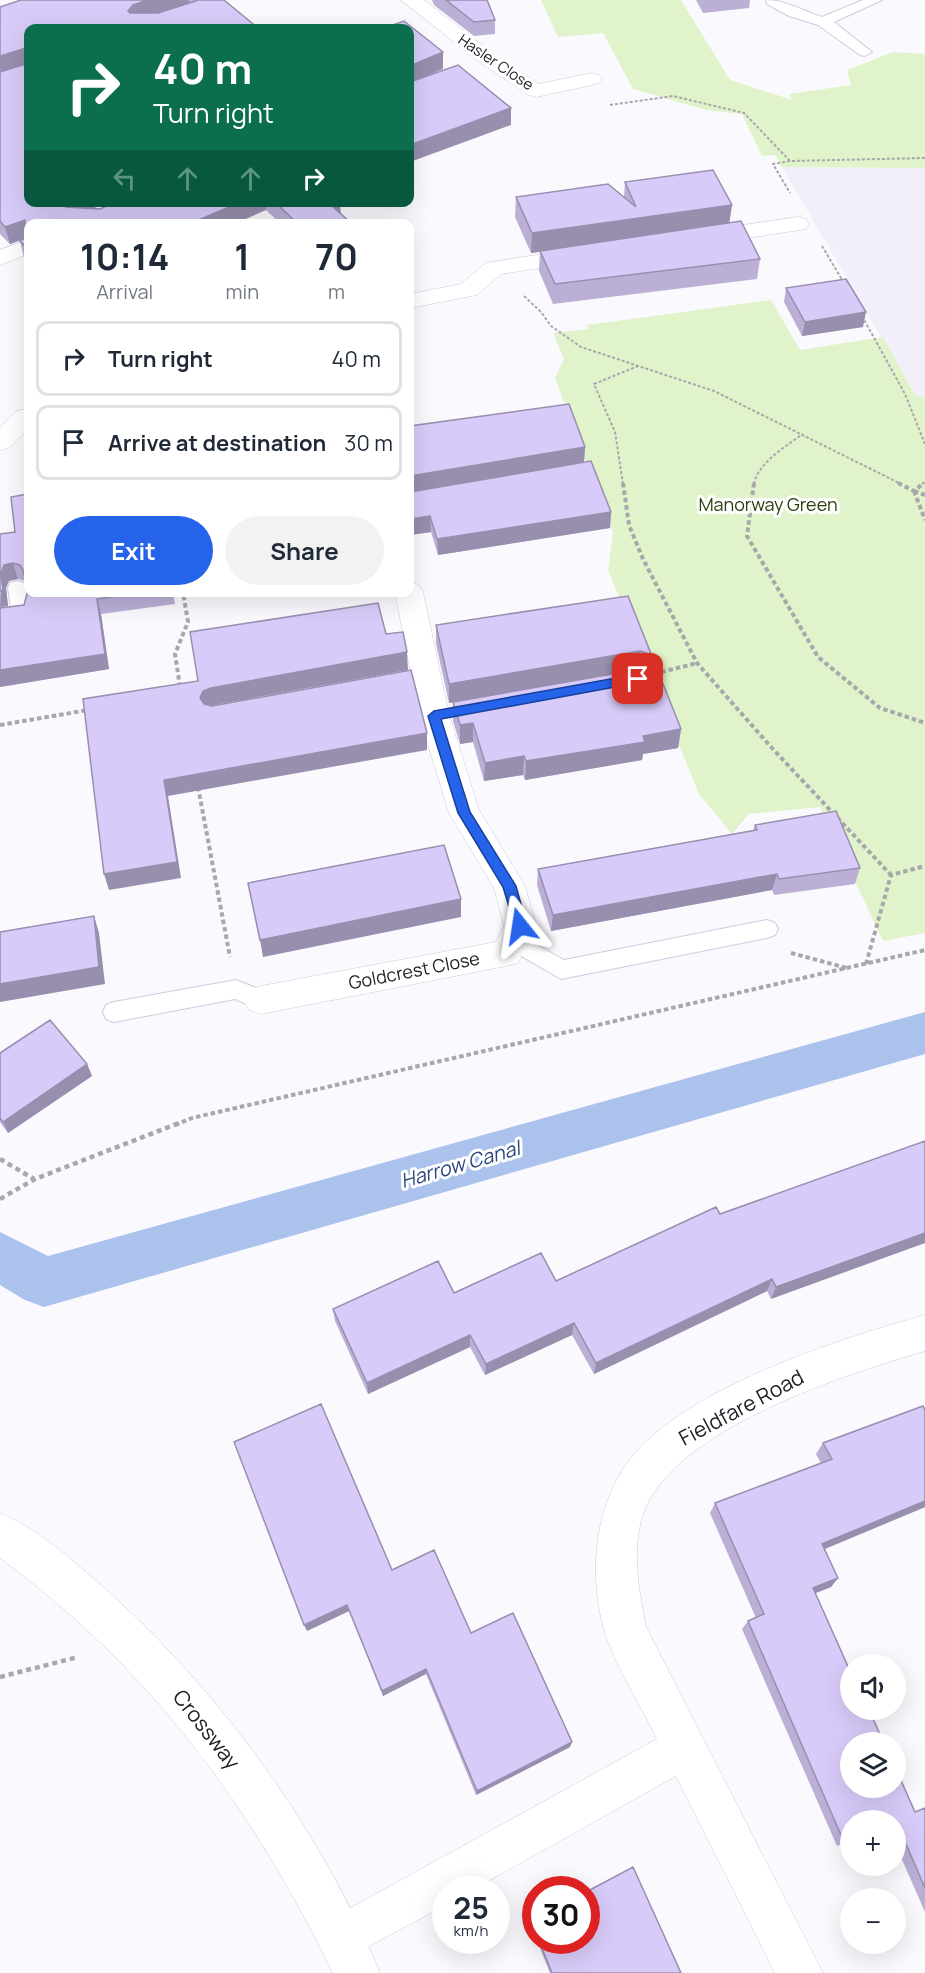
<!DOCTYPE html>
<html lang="en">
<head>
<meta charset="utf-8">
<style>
	:root { --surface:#fff; --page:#f2f2f3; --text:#1f2937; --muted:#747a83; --line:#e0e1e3; --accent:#2563eb }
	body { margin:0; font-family:Manrope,sans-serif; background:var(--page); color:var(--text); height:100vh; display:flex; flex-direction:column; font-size:22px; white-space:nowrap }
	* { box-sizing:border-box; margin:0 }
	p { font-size:20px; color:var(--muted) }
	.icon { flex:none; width:33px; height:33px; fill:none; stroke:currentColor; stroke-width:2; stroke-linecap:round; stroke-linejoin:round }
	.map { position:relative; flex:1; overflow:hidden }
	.drawer { position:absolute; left:24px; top:219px; width:390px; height:378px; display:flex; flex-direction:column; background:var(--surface); border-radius:12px; box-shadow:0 6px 24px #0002 }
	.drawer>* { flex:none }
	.guide { position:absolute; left:24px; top:24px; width:390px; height:183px; border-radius:12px; box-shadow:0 6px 24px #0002; background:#0b6e4f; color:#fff; overflow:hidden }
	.controls { position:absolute; left:840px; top:1654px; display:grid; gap:12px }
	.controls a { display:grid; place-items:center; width:66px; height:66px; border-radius:50%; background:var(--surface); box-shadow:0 6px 24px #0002; font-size:30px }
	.speed { position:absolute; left:432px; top:1876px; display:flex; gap:12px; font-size:30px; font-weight:700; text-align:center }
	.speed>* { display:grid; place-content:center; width:78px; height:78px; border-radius:50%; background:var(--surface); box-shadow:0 6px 24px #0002; line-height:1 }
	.speed small { font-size:15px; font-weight:400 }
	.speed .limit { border:9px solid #d22; background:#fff; color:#111 }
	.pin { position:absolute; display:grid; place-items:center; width:51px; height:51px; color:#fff; margin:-26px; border-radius:12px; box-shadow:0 3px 9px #0006 }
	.me { position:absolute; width:66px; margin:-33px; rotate:345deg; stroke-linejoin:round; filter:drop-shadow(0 0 4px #0008) }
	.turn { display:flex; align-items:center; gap:21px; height:126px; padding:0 30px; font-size:27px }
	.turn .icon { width:78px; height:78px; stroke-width:2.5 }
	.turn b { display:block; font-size:42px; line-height:51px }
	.lanes { display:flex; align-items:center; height:57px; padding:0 30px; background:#0003; justify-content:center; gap:30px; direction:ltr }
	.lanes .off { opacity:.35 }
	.eta { display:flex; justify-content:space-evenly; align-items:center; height:102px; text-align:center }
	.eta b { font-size:36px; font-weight:700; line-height:42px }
	.primary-button { display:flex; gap:12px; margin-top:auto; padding:12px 30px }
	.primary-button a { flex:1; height:69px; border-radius:36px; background:var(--accent); color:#fff; font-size:24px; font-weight:700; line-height:69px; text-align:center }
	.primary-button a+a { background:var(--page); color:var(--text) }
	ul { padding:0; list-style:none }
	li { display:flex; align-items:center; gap:18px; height:75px; margin:0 12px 9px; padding:0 18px; border:3px solid var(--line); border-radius:12px }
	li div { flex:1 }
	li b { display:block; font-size:22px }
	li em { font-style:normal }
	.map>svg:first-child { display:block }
	.built { fill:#f2effb }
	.green { fill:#e0f3ca }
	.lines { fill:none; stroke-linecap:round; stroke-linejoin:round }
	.canal { fill:#abc2ec; fill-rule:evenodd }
	.lane-casing { stroke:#d0cadf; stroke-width:2 }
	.street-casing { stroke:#d0cadf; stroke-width:1 }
	.secondary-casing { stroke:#d0cadf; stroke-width:1 }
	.path-far2 { stroke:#a8a7ac; stroke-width:2; stroke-dasharray:3 2; stroke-linecap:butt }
	.path-far1 { stroke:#a8a7ac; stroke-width:4; stroke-dasharray:4.5 3; stroke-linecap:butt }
	.path { stroke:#a8a7ac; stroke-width:4.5; stroke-dasharray:5 4; stroke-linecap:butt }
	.lane { fill:#fff; fill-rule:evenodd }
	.street { fill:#fff; fill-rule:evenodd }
	.secondary { fill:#fff; fill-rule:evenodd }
	.wall { fill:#bbafd6 }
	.shaded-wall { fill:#988eae }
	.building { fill:#d9cbf9; stroke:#988eae; stroke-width:1.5 }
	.route { fill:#2563eb; stroke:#184099; stroke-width:1.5 }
	.labels { text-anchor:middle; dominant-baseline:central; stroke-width:6; stroke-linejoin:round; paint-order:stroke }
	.far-street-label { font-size:15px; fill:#1e1c24; stroke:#fff }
	.park-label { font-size:18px; fill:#2c3e0e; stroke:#fff }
	.street-label { font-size:18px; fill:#1e1c24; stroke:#fff }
	.water-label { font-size:20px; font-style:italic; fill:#2c487c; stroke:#fff }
	.near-street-label { font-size:21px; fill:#1e1c24; stroke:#fff }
</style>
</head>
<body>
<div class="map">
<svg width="925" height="1973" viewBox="0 0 925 1973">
	<rect width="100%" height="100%" fill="#faf9fd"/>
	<path class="built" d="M782,167L925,168V398L915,395Z"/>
	<path class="green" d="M541,0H681L730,80L792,100L789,94L851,85L847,70L893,52L925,54V168L782,167L775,155L762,156L742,114L706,110L633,89L603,33L558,37Z
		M771,300L800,350L883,337L915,395L925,398V933L883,941L820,807L749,814L732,834L699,794L608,570L613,533L555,378L564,359L553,333L588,329L587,325Z"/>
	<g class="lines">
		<path class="canal" d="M925,1012V1054L44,1307L25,1300L0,1285V1232L48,1256Z"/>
		<g class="lane-casing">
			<path id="lane" d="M766,0C786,0 803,11 822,17L863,0H882L834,22L872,52L865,56L860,55L818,25L789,16L767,4Z
				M17,581L24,583C29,592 33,609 28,618L0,623V609L11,608L8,588L10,583Z
				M767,920L775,923L778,929L775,935L767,938L561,979L504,946L501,940L504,934L512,931L564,960Z
				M236,980L269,993L272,1000L269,1007L261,1010L235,999L114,1022L106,1019L103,1012L106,1005L114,1002Z"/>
		</g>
		<g class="street-casing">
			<path id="street" d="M401,0H424L496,56L539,84L592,73L599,75L602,79L599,83L592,85L536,97L529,95L482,64Z
				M798,217L806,219L809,224L806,229L702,245L694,243L690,238L694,233L702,231Z
				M28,239V254L0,265V250Z
				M582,248L590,250L594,255L590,260L501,274L477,295L410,308V294L461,284L486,263Z
				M26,409H28V429L9,448L0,450V427L17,411Z
				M410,582L419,585L423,592L449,715L479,810L525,886L536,926L518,963L506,966L261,1014L249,1010L244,1000L249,990L261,986L496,942L504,926L494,888L449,813L419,715L395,592H410Z
				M925,1315V1351C846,1374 673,1429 643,1514C631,1551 639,1590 646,1627L823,1973H775L676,1776L472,1890H446V1905L341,1961L325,1954L318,1938L325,1922L657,1739C642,1707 615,1665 605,1633C589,1578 593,1514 625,1466C677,1390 839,1339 925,1315Z"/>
		</g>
		<g class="secondary-casing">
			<path id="secondary" d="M0,1513C34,1527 65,1554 93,1578C214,1683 318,1824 380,1973H333C251,1806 151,1669 0,1558Z"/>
		</g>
		<path class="path-far2" d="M610,105L673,96L744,113L790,161L925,158
			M790,161L773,164L790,193
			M822,246L844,283
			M524,296L541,312L551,326L581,347L714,391L901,484
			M862,316L905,394L925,444
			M623,484L615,432L594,384L638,366
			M754,484C757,464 787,445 803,434
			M922,484L925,482"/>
		<path class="path-far1" d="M623,483L629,525L643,559L697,663L771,747L891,875
			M754,483L747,536L818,657L880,708L925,723
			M898,483L914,491L924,483
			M914,491L925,520
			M914,491L925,495
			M654,674L697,663
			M180,687L175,654L188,622L183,592
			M0,725L88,710
			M198,787L230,957
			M791,953L847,968
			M866,964L891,875L925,866
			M175,1125L192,1118L925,950"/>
		<path class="path" d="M0,1159L34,1179
			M0,1199L35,1179L179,1123
			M0,1677L78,1657"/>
		<use href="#lane" class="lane"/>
		<use href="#street" class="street"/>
		<use href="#secondary" class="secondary"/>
	</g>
	<path class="wall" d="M21,0H224L28,202H107L93,209H100L115,202H340V213L352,224H281L266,210L28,224V262L24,258L20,241L21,240L10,244L0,234V7Z
		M432,0H487L495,20V34L474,36L434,5Z
		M696,0H750L749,8L703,13Z
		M625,182L732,205L729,223L760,259L757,279L553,304L539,271L540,252L531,253L515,217L516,197H624Z
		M786,288L863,327L802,336L784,302Z
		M410,426L585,447L584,462L611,512L610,528L438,555L431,532L410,535Z
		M15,532L28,592H173L175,604L101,614L109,669L0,687V608L24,605L28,590L25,581L18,579L9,581L6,588L8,606L0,607Z
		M628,596L681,729L678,748L643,754L642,760L525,780L523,775L484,781L473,742L460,744L453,721V702L449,703L436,644V625Z
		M755,825L860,868L855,884L774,895L772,890L551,931L537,885L538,869L753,830Z
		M0,1053L87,1064L92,1076L8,1133L0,1122Z
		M925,1141L771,1299L767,1291L594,1374L572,1335L485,1375L470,1347L368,1394L335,1321L333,1309L556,1281L720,1214Z
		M925,1410V1507L825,1549L838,1578L831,1587L815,1593L915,1812L925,1808V1912L896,1846V1821H850V1840L837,1846L742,1629L748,1621L756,1618L710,1513L715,1503L821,1463L816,1454L823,1443Z
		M392,1570L471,1633L570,1747L476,1795L426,1674L383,1696L349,1611L307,1631Z
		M536,1920V1938L530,1924Z
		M537,1941H586L681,1973H550Z"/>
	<path class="shaded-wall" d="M148,0H189V4L135,22L128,11L133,5Z
		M26,48L28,65L0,74V56Z
		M443,52V69L410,83V66Z
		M511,108V125L410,162V145Z
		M69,202H107L74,217L66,207Z
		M241,202H265L266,210L234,224H189Z
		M333,202H340L341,217L330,204Z
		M732,205L729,225L531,253L532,233Z
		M25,220L28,237L10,244L5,227Z
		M866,312L863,327L802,336L805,322Z
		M585,447L584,463L410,492V493V476Z
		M611,512L610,528L438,555L437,539Z
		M430,516L431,532L410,535V519Z
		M13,563L18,579L9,581L6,588L8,606L0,607L1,573L4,565Z
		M97,599L101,614L109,669L0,687V670Z
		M640,651L638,670L449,703V684Z
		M407,652L408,670L214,705L206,708L200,698L203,691L211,688Z
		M473,723V742L460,744V725Z
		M681,729L678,748L643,754L642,760L525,780L526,761L643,736Z
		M427,733V750L168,796L181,878L109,890L104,874L164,780Z
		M524,756L523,775L484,781L485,763Z
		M777,874L772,890L551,931L553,915Z
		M461,899V917L263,957L260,940Z
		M94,916L99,933L105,984L0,1002V984Z
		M87,1064L92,1076L8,1133L3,1122Z
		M925,1233V1243L771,1299L776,1287Z
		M772,1279L767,1291L594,1374L596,1363Z
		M574,1323L572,1335L485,1375L486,1364Z
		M470,1335V1347L368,1394L367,1383Z
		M925,1501V1507L815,1553L822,1544Z
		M838,1578L831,1587L806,1597L813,1588Z
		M347,1605L349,1611L307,1631L304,1625Z
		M426,1669V1674L383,1696L382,1691Z
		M572,1742L570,1747L476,1795L477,1791Z"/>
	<path class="building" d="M21,0H148L133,5L128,11L130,13H158L196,1V0H224L258,28H28V202H69L66,207L100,209L115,202H241L189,224H28V249L20,241L26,237L25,220L5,227L0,221V72L26,64V48L0,56V7Z
		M446,0H487L495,20L474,22Z
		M404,21L443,52L410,66V28H384Z
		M458,65L511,108L410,145V82Z
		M713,170L732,205L532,233L516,197L608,184L636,207L625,182Z
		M275,202H333L330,204L352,224H298Z
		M741,221L760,259L555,284L540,251Z
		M846,279L866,312L805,322L786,288Z
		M569,404L585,447L410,476V426Z
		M591,461L611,512L437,539L430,516L410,519V492Z
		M28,494V592H141L97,599L105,654L0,670V608L24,605L28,590L23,570L20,565L13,563L4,565L1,573L3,590L0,591V534L15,532L11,497Z
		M628,596L681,729L643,736L645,742L526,761L524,756L485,763L473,723L460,725L453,702L641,669L648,667L653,661L650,654L640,651L449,684L436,625Z
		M378,603L386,634L403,632L407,652L211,688L203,691L200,698L204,704L212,706L411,670L427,733L164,780L177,862L104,874L83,699L198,681L190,632Z
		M836,811L860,868L779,879L777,874L553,915L538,869L757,830L755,825Z
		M444,845L461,899L260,940L248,883Z
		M94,916L99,967L0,984V932Z
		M50,1020L87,1064L3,1122L0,1118V1053Z
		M925,1141V1233L776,1287L772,1279L596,1363L574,1323L486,1364L470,1335L367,1383L333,1309L438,1261L454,1293L541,1253L556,1281L716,1207L720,1214Z
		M321,1404L392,1570L434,1550L471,1633L513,1613L572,1742L477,1791L426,1669L382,1691L347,1605L304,1625L234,1442Z
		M923,1406L925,1410V1501L822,1544L838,1578L813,1588L850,1671V1710H869L884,1743H850V1788H896V1769L915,1812L925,1808V1888L896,1821H850V1839L844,1842L748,1621L764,1614L715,1503L832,1459L823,1443Z
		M633,1867L681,1973H552L539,1941H586V1892Z
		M536,1920V1933L531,1922Z"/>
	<path class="route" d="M638,674L644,679L642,682L441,719L470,812L516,886L527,926L520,932L516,930L503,887L458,813L428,716L434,711Z"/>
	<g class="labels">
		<g class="far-street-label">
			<text transform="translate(496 62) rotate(34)">Hasler Close</text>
		</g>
		<g class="park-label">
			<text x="768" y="504">Manorway Green</text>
		</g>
		<g class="street-label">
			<text transform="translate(414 970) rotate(-11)">Goldcrest Close</text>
		</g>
		<g class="water-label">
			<text transform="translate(460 1164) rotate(-16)">Harrow Canal</text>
		</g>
		<g class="near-street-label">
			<text transform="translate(741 1407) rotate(-28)">Fieldfare Road</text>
			<text transform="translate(207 1729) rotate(52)">Crossway</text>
		</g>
	</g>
</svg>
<div class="controls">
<a><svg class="icon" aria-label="sound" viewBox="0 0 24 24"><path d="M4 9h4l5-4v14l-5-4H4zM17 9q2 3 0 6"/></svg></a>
<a><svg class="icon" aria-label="layers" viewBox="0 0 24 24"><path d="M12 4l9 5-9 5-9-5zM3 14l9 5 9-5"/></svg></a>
<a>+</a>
<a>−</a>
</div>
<div class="speed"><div>25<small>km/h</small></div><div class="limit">30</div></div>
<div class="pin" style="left:638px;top:679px;background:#d93025"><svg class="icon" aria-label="arrive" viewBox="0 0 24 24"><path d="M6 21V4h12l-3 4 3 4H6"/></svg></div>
<svg class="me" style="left:520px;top:926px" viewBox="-20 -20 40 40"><path d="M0-17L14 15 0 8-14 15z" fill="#2563eb" stroke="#fff" stroke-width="4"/></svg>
<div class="guide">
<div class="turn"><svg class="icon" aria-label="right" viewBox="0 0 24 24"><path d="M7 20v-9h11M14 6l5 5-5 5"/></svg><div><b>40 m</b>Turn right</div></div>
<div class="lanes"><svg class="icon off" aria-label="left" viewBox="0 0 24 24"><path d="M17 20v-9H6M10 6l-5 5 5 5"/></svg><svg class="icon off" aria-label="ahead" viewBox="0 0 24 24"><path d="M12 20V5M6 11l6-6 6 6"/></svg><svg class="icon off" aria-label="ahead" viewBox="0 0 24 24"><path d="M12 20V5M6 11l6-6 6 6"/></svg><svg class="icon" aria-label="right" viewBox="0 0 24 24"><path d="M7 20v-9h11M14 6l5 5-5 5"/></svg></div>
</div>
<section class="drawer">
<div class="eta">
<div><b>10:14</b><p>Arrival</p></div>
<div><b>1</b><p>min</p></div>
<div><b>70</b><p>m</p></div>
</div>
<ul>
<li><svg class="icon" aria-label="right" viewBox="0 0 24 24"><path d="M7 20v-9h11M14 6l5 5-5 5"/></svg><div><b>Turn right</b></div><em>40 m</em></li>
<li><svg class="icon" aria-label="arrive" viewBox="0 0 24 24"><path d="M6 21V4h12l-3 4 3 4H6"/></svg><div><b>Arrive at destination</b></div><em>30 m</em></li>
</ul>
<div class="primary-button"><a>Exit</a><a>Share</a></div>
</section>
</div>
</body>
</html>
